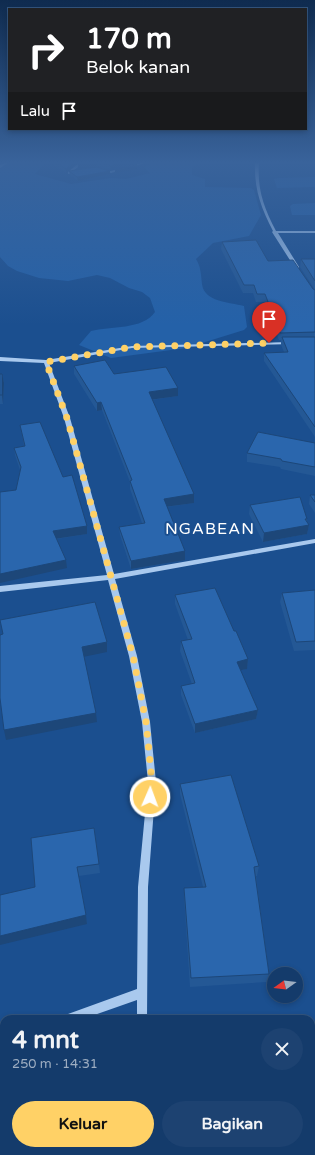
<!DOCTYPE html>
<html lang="id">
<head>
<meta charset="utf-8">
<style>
	:root { --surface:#143b6b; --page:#1d4271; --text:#f1f3f6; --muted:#9dadc1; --line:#33557e; --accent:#ffd166 }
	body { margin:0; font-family:"Varela Round",sans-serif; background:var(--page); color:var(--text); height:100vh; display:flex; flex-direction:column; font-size:15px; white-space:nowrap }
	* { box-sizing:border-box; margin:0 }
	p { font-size:13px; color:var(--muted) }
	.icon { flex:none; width:22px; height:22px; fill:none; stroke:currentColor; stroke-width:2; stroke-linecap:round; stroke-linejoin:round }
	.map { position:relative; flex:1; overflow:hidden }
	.panel { position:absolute; left:0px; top:1015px; width:315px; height:140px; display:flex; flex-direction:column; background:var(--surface); border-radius:12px 12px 0 0; box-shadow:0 2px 6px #0003,0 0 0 1px var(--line) }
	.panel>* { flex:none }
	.top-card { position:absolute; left:8px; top:8px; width:299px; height:122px; border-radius:0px; box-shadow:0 2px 6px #0003,0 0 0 1px var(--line); background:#202124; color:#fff; overflow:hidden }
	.needle { width:26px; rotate:256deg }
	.buttons { position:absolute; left:267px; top:967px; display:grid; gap:8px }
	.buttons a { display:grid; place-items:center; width:36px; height:36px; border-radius:50%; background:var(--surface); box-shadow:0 2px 6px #0003,0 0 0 1px var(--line); font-size:20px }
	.pin { position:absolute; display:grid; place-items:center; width:34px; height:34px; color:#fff; margin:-41px -17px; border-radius:50% 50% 50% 0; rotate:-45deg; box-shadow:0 0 4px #0007 }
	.pin .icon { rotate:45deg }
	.me { position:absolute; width:44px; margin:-22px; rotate:2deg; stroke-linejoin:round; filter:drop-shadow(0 0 3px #0008) }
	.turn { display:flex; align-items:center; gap:14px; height:84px; padding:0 12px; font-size:18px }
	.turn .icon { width:52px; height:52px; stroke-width:2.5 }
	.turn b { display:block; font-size:28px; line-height:34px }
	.then { display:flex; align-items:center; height:38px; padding:0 12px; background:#0003; gap:8px; font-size:15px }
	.round { display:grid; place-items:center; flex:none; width:42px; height:42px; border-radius:21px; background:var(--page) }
	.summary { display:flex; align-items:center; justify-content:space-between; height:68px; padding:0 12px }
	h1 { font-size:24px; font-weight:800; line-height:30px }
	.cta { display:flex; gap:8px; margin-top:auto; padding:8px 12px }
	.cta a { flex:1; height:46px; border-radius:24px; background:var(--accent); color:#111; font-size:16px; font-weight:800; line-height:46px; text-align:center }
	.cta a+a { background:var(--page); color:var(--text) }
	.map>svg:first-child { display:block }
	.green { fill:#2461a8 }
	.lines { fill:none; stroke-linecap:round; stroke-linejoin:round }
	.stream { fill:#9cc4f0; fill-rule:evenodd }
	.minor { fill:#a9c9ee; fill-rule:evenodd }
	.wall { fill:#245895 }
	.shaded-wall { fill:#1d4779 }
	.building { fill:#2a66ad; stroke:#1d4779 }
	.route { stroke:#ffd166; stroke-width:7; stroke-dasharray:0 12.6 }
	.labels { text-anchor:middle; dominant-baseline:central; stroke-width:4; stroke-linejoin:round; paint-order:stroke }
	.quarter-label { font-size:16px; letter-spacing:1px; fill:#fff; stroke:#1b4f8f }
</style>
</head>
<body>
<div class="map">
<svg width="315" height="1155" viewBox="0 0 315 1155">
	<rect width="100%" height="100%" fill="#1b4f8f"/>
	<path class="green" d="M0,163H45L35,174L71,184L111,178L126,179L150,173L144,167L155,163H235L199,164L192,167V175L205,179V187L251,188L254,190L261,215L249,236L213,243L196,259C201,267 201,275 202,284C204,302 229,302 244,306L247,327L244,330L186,348L111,358L79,345L91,331C110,326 143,330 155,312L150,298L142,292L129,288L110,278L97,275L68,281L39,278L17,271L8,266L0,257Z
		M315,177V188L314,187L277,188L274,179L279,178Z
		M315,203V215H292L290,206L293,204Z"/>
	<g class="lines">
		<path class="stream" d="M4,163H8L0,168V165Z"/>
		<path class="minor" d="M79,163H83L73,171H76V173L68,174V172Z
			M140,163H145L111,173L100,171L102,170L111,171Z
			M255,163H259C257,189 264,208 276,231H315V233H278L299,267V268H295L272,232L273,231C261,208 254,189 255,163Z
			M290,342H292V344L132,348L49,363L70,418L114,574L315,539V543L115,579L137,656L150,722L156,782L148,887L147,1019H137V1000L83,1019H63L64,1015L68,1014L137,989L138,887L148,782L142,722L129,656L108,580L0,592V586L107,575L64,418L44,363L0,361V357L46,360L132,346Z
			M4,1036V1048L0,1049V1037Z
			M149,1151H161L162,1155H150Z"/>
	</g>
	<path class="wall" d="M51,163H78L66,173Z
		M80,163H131L111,169L96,166L78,169Z
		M69,171H110V174L78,181L70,175Z
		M222,242L268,261L315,290L300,267L301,259H315V437L264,361V353L284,352L281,345V340H279L264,302H256L253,293H243L221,249Z
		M74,366L178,388V396L152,400L194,503L167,507L185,560L131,569L120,535L119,527L142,523L130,489V482L102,410L97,411L74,374Z
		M0,374H2L4,383L3,404H0Z
		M20,425L63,477L87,526V534L57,539L67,568L16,490L20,470L15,455L14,448L24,446Z
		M315,443V476L281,469L280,467L247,462V453Z
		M310,495H315V513L309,504Z
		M250,505L307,519V522L309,525L307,534L263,542L249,514Z
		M315,590V650L294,651L280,602L282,593Z
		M175,595L234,631L248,659L247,669L240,670L258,710L256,719L195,733L181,695V686L192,684L180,651L181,641L188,640L175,604Z
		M180,784L259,866L257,876H256L269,974L267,982L190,987L184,897V888L203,887L180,794Z
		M94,828L100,873L79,876L87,924L35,887Z"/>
	<path class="shaded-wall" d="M73,163H78L66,173V169Z
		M89,163H96V166L78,169V165Z
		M119,163H131L111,169V166Z
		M137,165V169L115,173V170Z
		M110,171V174L78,181L77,177Z
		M2,374L4,383L3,404L2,395Z
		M178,388V396L149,400V392Z
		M101,402L102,410L97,411V403Z
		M194,494V503L164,507V499Z
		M309,525L307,534L263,542L264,533Z
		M87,526V534L54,539L53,531Z
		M185,551V560L131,569V561Z
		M66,560L67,568L0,583V574Z
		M107,642V652L83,657L82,647Z
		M248,659L247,669L236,671L237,662Z
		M258,710L256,719L195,733V724Z
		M96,713L97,722L6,740L4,730Z
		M86,915L87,924L0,945V936Z"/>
	<path class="building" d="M57,163H73L66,169Z
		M80,163H89L78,165Z
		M100,163H119L111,166Z
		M134,164L137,165L115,170Z
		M96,167L110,171L77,177L69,171Z
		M256,240L268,261L293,260L313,289L315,290V332L280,333L265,294H257L254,285H244L222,242Z
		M301,259H315V281Z
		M282,337H315V427L264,353L288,352Z
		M105,360L114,374L166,367L178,388L149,392L194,494L164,499L185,551L131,561L119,527L145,523L130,481L132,480L101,402L97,403L74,366Z
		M0,374H2V395H0Z
		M40,422L63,477L72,475L87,526L53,531L66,560L0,574V492L16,490L21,467L14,448L25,446L20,425Z
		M258,432L315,443V467L282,461L281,459L247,453Z
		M310,495H315V502Z
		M300,497L307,519H305L309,525L264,533L250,505Z
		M215,588L234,631H236L248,659L237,662L258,710L195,724L181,686L195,683L181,641L192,639L175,595Z
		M315,590V641L296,642L282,593Z
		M95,602L107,642L82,647L96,713L4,730L0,698V635L3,634L0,620Z
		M231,775L259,866L254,867L269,974L191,978L184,888L206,887L180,784Z
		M94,828L99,864L77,867L86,915L0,936V895L35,887L31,838Z
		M4,1068V1151H79L80,1155H0V1069Z"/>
	<linearGradient id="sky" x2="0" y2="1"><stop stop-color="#0f2b4f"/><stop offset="0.5" stop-color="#39639b"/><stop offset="1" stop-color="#39639b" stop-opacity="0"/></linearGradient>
	<rect width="315" height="325" fill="url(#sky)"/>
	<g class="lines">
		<path class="route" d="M150,797L152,782L146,722L133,656L67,418L46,362L132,347L269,343"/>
	</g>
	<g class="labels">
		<g class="quarter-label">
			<text x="210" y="529">NGABEAN</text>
		</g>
	</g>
</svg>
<div class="buttons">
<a><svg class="needle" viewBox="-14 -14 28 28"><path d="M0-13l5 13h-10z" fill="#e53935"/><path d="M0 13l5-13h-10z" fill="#9dadc1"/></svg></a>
</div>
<div class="pin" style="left:269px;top:343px;background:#d93025"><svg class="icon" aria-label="arrive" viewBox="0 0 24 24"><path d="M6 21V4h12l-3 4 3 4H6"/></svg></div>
<svg class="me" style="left:150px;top:797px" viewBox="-20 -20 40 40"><circle r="17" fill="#ffd166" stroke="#fff" stroke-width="3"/><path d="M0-11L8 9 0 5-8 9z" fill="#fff"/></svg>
<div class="top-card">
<div class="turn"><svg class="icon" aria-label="right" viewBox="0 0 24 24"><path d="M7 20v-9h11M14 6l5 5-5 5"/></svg><div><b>170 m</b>Belok kanan</div></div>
<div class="then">Lalu<svg class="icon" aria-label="arrive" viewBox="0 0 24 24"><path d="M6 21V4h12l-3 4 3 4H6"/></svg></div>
</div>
<section class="panel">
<div class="summary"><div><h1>4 mnt</h1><p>250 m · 14:31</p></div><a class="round"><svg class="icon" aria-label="close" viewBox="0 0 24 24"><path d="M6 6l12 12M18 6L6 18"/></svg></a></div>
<div class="cta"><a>Keluar</a><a>Bagikan</a></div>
</section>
</div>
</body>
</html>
